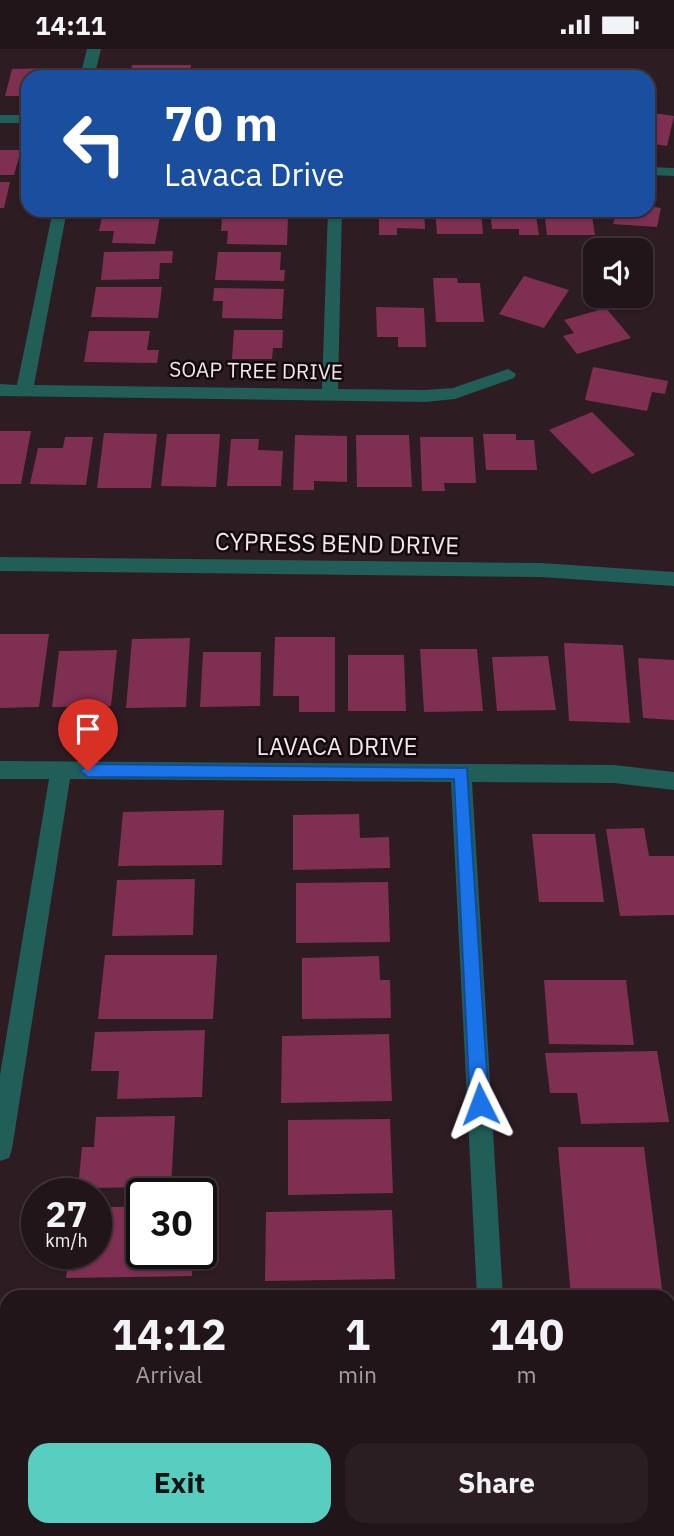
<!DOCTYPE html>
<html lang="en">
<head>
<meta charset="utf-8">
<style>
	:root { --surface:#22151a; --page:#2a1e23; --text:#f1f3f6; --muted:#a29fa2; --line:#3f3439; --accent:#58cec0 }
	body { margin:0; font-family:"IBM Plex Sans",sans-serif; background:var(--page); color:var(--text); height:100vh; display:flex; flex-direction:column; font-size:26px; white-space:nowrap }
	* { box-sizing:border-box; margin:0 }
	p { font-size:23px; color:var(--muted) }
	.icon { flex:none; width:38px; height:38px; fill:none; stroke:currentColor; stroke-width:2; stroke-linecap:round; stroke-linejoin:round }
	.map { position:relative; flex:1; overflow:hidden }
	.details { position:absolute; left:0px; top:1241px; width:676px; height:247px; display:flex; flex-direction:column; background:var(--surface); border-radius:21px 21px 0 0; box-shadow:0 2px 5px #0004,0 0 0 2px var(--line) }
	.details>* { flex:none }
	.hud { position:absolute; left:21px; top:21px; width:634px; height:147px; border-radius:21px; box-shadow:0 2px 5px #0004,0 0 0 2px var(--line); background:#1a4fa0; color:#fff; overflow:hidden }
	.controls { position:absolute; left:583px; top:189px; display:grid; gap:14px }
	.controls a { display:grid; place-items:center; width:70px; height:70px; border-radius:14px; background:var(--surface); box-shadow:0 2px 5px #0004,0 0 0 2px var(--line); font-size:35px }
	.speed { position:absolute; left:21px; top:1129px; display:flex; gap:14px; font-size:35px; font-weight:700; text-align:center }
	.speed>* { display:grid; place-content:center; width:91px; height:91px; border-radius:50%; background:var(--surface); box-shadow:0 2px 5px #0004,0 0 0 2px var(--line); line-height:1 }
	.speed small { font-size:18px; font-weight:400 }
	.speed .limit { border:4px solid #111; border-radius:10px; background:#fff; color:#111 }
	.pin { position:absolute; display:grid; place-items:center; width:60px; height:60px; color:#fff; margin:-72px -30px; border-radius:50% 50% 50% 0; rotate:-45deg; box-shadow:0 0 7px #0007 }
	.pin .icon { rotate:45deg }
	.me { position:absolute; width:77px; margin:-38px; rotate:357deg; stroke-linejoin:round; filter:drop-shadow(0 0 5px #0008) }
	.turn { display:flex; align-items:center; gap:24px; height:147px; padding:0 28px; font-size:32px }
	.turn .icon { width:91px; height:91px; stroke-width:2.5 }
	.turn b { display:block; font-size:49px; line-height:60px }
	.eta { display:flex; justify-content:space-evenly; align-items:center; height:119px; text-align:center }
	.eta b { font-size:42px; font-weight:800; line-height:49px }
	.action { display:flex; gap:14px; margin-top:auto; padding:14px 28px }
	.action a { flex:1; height:80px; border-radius:21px; background:var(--accent); color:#111; font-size:28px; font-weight:800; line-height:80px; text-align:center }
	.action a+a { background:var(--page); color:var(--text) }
	.status { display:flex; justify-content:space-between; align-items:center; height:49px; padding:0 35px; background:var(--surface); direction:ltr }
	.status svg { height:19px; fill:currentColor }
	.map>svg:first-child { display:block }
	.building { fill:#7f2f52 }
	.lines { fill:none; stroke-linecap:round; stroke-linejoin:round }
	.street { fill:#205e57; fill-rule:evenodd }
	.route { fill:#1a73e8; stroke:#114b97; stroke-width:2 }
	.labels { text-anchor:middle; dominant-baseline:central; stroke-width:5; stroke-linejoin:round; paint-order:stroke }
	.far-street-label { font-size:21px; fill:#f3e5ea; stroke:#11090c }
	.street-label { font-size:24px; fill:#f3e5ea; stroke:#11090c }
</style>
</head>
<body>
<div class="status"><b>14:11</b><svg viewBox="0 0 49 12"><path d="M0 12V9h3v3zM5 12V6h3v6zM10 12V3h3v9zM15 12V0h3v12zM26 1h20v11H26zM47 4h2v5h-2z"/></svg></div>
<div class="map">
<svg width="674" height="1487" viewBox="0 0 674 1487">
	<rect width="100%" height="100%" fill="#2e1c23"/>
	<path class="building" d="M132,16H191L190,25H180V28H130Z
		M53,19L51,28H28L27,47H5L12,20Z
		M648,60L654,61L653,64L674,67L667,97L648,94Z
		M0,101H21L14,126H0Z
		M0,133H10L4,159H0Z
		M648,157L661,159L657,178L613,175L617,161H648Z
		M379,161H424L425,180L397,179V186H379Z
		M435,161H481L483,185H437Z
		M490,161H535L539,186H519V180H492Z
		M544,161H591L595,186H547Z
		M102,167H160L155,195L112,194L114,182H99Z
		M222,168H288L287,196L227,195L228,182H221Z
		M173,202L172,214H160L159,230L101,231L104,203Z
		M218,203H281L280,221H285L284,232L215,231Z
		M524,227L569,241L544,279L499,265Z
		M433,229H457L458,234H480L484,273H436Z
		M96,238H162L158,269L91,268Z
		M214,239L284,240L282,270L222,269L223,252H213Z
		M376,258L424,259L426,298H398V288H377Z
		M606,259L631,289L577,305L563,287L574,284L564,271Z
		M234,281H283L282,299H273L272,310H232Z
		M89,282H150L147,301H159L157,314L84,313Z
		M593,318L668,332L665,345L652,343L647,362L585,351Z
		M592,363L635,406L592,425L549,381Z
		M0,382H31L21,435H0Z
		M104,384L157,385L151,439H97Z
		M167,385H220L216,438L161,437Z
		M483,385H516V391H534L537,421H486Z
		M295,386L347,387V433L314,432V441H293Z
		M356,386H409L412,438H357Z
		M65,388H93L86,436L30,435L38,399H63Z
		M420,388H473L476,434H444L445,442H422Z
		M231,390H259L258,401L283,402L281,437H227Z
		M0,585H49L39,658L0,659Z
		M275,588H335V663H299V647H273Z
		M190,589L186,658L126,659L132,590Z
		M564,594L623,596L630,674L569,672Z
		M420,600H477L483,662L424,663Z
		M117,601L111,657L52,658L59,602Z
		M203,603H261L260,657L200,658Z
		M348,606H404L406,662H348Z
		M548,607L556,661L497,662L492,608Z
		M638,609L674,611V671L643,669Z
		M224,761L222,816L118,817L123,763Z
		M359,765L360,789L389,788L390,819L293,821V766Z
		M644,779L649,807H674V866L620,867L606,780Z
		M532,785H595L604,853H539Z
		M195,830L193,886L112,887L117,831Z
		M388,833L390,893L296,894V834Z
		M105,906H217L213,970H98Z
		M379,907L380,931H390L391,969L302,970V909Z
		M544,931H626L634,996L549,995Z
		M205,981L202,1048L117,1050L119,1022H91L95,983Z
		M389,985L392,1052L281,1054L282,987Z
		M657,1002L669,1073L581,1075L577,1044H550L545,1004Z
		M175,1067L171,1138L78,1139L82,1098H94L96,1068Z
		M390,1070L393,1144L288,1146V1071Z
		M558,1098H644L663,1248H571Z
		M96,1158H142V1204H193L192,1227L66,1229L69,1204H96Z
		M392,1161L395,1230L265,1232L266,1163Z
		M668,1301H674V1390H668Z
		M668,1412H674V1487H590V1480H668Z"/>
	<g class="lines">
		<path class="street" d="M87,0H101L94,28H80Z
			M0,66H28V74H0Z
			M648,118L674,119V127L648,126Z
			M53,161H67L34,336L322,340L328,161H342L338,340L425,341L453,339L508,320L516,325L514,329L455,350L425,353L0,347V335L17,336Z
			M0,508L541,514L674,523V537L541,528L0,522Z
			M0,712L614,716L674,723V741L614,734L472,733L503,1248H477L451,733L70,730L12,1100L9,1109L0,1112V1026L49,730H0Z
			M489,1480H517L518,1487H490Z"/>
	</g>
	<path class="route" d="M88,715L467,719L489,1055L486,1061L480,1064L473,1061L470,1055L454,730L88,728L80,722Z"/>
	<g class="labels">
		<g class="far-street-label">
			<text transform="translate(256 321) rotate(1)">SOAP TREE DRIVE</text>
		</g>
		<g class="street-label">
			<text transform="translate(337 494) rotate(1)">CYPRESS BEND DRIVE</text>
			<text x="337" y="697">LAVACA DRIVE</text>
		</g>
	</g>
</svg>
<div class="controls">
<a><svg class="icon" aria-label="sound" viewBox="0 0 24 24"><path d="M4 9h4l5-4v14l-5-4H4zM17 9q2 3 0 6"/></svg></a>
</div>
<div class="speed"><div>27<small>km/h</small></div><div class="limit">30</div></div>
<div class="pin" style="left:88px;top:722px;background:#d93025"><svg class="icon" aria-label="arrive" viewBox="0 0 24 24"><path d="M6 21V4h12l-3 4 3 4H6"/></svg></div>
<svg class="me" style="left:480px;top:1055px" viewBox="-20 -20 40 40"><path d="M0-17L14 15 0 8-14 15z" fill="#1a73e8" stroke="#fff" stroke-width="4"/></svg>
<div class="hud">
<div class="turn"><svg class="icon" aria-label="left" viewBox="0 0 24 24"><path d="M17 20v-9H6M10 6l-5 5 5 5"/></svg><div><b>70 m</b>Lavaca Drive</div></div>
</div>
<section class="details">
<div class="eta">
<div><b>14:12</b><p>Arrival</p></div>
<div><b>1</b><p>min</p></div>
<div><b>140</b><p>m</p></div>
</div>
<div class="action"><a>Exit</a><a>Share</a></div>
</section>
</div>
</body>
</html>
